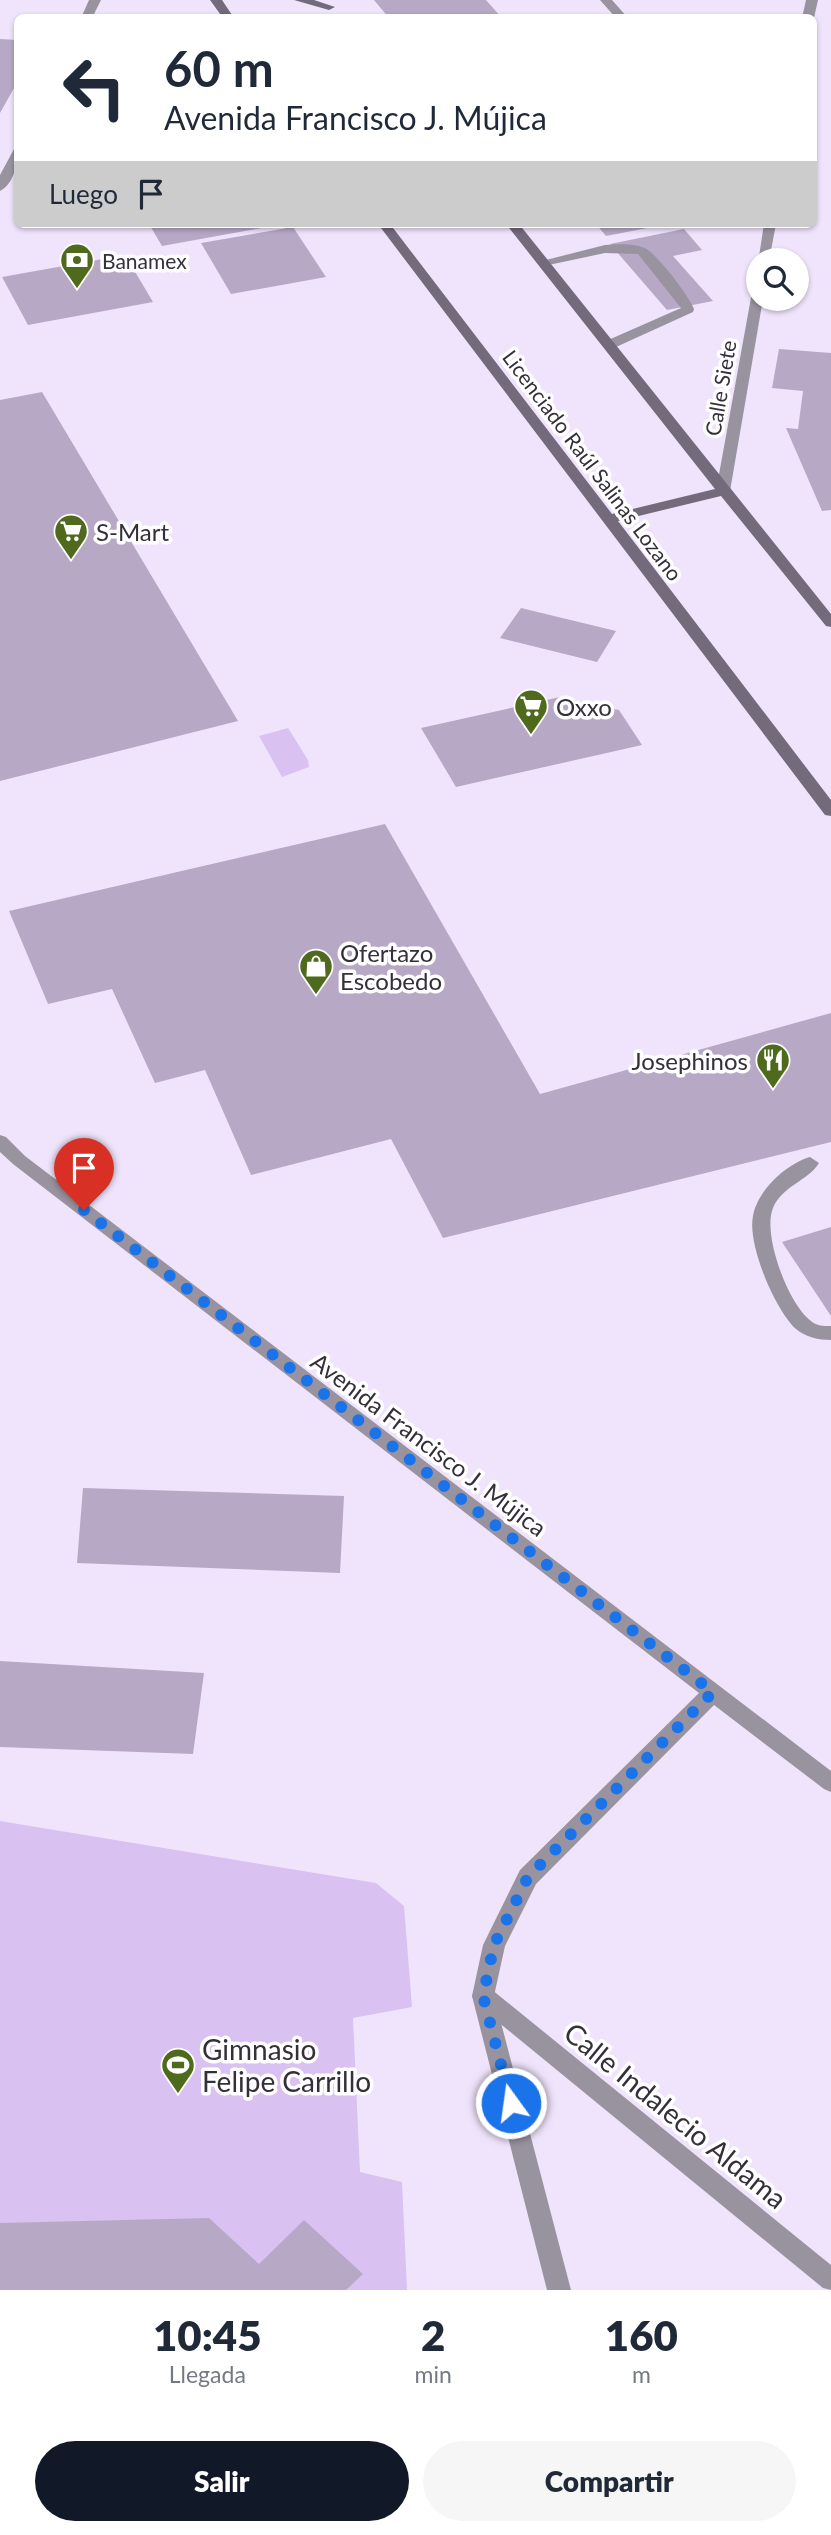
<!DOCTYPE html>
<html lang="es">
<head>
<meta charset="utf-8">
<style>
	:root { --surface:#fff; --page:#f6f6f7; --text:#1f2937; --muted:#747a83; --accent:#111827 }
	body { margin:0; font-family:Lato,sans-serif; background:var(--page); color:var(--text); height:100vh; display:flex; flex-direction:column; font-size:26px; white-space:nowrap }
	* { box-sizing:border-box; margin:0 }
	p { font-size:23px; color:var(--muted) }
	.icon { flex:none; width:38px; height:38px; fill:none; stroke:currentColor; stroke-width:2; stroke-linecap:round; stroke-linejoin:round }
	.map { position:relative; height:2290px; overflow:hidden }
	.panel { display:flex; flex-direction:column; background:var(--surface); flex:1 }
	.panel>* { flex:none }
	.top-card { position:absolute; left:14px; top:14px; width:803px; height:214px; border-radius:10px; box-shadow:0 2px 5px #0004; background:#fff; color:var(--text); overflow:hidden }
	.fabs { position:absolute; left:746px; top:248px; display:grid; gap:14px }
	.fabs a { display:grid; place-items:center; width:63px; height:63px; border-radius:50%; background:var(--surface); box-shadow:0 2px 5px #0004; font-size:35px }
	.pin { position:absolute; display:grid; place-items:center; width:60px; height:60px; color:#fff; margin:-72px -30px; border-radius:50% 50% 50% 0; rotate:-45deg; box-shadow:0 0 7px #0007 }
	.pin .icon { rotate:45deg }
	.me { position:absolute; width:77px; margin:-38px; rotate:346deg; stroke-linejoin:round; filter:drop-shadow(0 0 5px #0008) }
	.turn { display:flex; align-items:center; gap:24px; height:147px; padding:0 35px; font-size:32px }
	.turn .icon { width:91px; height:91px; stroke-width:2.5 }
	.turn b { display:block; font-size:49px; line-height:60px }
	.then { display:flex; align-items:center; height:66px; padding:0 35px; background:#0003; gap:14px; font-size:26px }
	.eta { display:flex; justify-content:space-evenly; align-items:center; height:119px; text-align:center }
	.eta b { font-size:42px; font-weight:800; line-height:49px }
	.primary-button { display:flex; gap:14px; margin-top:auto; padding:14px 35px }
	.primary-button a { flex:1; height:80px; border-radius:42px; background:var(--accent); color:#fff; font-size:28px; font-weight:800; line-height:80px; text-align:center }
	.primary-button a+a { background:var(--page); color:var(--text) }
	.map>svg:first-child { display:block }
	.green { fill:#d9c1f2 }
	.building { fill:#b7a9c6 }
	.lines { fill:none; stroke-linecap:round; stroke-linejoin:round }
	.service { fill:#9993a0; fill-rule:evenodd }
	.minor { fill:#9993a0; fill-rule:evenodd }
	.tertiary { fill:#9993a0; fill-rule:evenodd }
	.secondary { fill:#736a7c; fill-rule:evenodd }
	.route { stroke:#1a73e8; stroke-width:12; stroke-dasharray:0 21.6 }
	.labels { text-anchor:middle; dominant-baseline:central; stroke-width:7; stroke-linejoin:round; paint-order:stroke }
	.far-poi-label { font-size:21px; fill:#342f3a; stroke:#fff; text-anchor:start }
	.far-street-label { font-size:21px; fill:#342f3a; stroke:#fff }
	.poi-label { font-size:24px; fill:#342f3a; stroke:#fff; text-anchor:start }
	.street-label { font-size:24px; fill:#342f3a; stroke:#fff }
	.near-poi-label { font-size:28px; fill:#342f3a; stroke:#fff; text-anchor:start }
	.near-street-label { font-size:28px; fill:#342f3a; stroke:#fff }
</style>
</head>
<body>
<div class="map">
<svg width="831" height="2290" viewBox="0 0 831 2290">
	<rect width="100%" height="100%" fill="#f0e4fc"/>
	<path class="green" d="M288,728L308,760L309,767L282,777L259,736Z
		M0,1821L376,1883L404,1906L412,2007L353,2018L360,2172L402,2182L407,2290H0Z"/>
	<path class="building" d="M374,0H486L502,18H389Z
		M0,39L18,40V81L0,113Z
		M149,224H277L278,225L162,246Z
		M596,224H663V225L606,236Z
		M293,227L326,277L231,294L201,243Z
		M684,229L702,250L673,256L713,301L667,310L610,244Z
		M125,255L153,302L28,325L2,277Z
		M779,349L831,353V510L822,511L786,428L798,429L803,391L772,388Z
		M42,392L238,721L0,781V400Z
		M521,608L616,631L597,662L500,638Z
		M560,697L619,710L642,745L456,787L421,728Z
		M385,824L540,1094L831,1013V1142L443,1238L391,1139L251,1175L205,1070L155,1083L112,989L48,1004L9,911Z
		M831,1227V1316L782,1242Z
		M83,1488L344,1496L340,1573L77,1563Z
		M0,1661L204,1673L193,1754L0,1747Z
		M209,2218L259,2264L304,2220L363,2274L346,2290H0V2223Z"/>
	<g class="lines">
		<path class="service" d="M605,245C617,244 633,243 645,248C656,253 690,297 694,309L693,312L616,347H606V341L681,308L638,254L605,253L544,266L538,262Z
			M810,1157L819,1163C808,1181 782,1186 773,1208C762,1234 788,1304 811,1321C817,1326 823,1326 831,1326V1340C819,1340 805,1337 796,1329C775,1310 747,1244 753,1216C757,1191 786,1164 810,1157Z"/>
		<path class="minor" d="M600,0H612L628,18H616Z
			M806,0H818L814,18H802Z
			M764,224H776L769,261L758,263Z
			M758,288V299H763L730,491L723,495L716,491L752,292Z
			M483,1986L491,1989L831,2265V2290L823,2288L475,2003L472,1996L475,1989Z"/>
		<path class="tertiary" d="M89,0H101L92,18H81Z
			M14,149H18C18,163 14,184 0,191V175Z
			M0,1135L6,1137L25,1156L831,1771V1792L824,1789L714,1705L536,1884L505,1946L494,1996L571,2290H547L472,1996L483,1945L520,1870L699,1693L13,1164L0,1152Z"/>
		<path class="secondary" d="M210,0H222L234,18H223Z
			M294,0H314L335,7L329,10Z
			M378,224H390L612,514L715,489L506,224H519L831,614V627L826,626L721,496L618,521L831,800V816L825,815Z"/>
	</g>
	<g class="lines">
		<path class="route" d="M84,1210L713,1692L528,1877L494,1945L483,1996L511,2103"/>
	</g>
	<defs>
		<g id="bank-pin" transform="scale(1.75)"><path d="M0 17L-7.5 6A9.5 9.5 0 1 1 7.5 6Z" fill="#4f6a1d" stroke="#fff"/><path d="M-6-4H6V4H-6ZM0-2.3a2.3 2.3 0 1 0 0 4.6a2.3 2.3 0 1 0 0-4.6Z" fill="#fff"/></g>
		<g id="supermarket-pin" transform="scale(1.75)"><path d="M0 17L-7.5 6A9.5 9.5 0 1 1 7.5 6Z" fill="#4f6a1d" stroke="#fff"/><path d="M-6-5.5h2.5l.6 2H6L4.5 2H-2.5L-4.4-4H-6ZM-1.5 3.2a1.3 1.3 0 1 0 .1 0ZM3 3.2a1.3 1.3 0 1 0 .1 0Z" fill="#fff"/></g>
		<g id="shop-pin" transform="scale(1.75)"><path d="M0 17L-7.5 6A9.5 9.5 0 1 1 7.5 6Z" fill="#4f6a1d" stroke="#fff"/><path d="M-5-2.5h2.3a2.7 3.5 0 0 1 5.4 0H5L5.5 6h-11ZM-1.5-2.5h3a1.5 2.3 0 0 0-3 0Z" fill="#fff"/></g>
		<g id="restaurant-pin" transform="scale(1.75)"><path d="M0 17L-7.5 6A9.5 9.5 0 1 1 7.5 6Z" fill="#4f6a1d" stroke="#fff"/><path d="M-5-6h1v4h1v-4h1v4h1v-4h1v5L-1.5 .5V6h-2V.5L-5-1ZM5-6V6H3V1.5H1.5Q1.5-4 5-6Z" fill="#fff"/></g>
		<g id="stadium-pin" transform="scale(1.75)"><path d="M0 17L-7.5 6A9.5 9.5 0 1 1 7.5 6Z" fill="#4f6a1d" stroke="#fff"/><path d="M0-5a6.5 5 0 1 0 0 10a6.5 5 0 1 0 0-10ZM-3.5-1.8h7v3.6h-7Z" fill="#fff"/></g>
	</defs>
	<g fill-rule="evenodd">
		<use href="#bank-pin" x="77" y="260"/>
		<use href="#supermarket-pin" x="71" y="531"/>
		<use href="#supermarket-pin" x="531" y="706"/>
		<use href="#shop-pin" x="316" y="966"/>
		<use href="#restaurant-pin" x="773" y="1060"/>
		<use href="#stadium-pin" x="178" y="2065"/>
	</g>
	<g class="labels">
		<g class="far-poi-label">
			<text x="102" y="260">Banamex</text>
		</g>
		<g class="far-street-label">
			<text transform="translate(720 388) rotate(-80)">Calle Siete</text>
			<text transform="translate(593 465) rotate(53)">Licenciado Raúl Salinas Lozano</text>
		</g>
		<g class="poi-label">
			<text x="96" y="531">S-Mart</text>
			<text x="556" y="706">Oxxo</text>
			<text x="340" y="952">Ofertazo<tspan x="340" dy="28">Escobedo</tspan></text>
			<text x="748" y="1060" text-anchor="end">Josephinos</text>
		</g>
		<g class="street-label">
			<text transform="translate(429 1444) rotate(37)">Avenida Francisco J. Mújica</text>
		</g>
		<g class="near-poi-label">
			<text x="202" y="2049">Gimnasio<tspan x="202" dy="32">Felipe Carrillo</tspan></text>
		</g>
		<g class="near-street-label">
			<text transform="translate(676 2115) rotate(39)">Calle Indalecio Aldama</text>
		</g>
	</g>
</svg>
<div class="fabs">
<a><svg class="icon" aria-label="search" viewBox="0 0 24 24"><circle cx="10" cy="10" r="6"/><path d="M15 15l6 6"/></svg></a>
</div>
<div class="pin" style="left:84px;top:1210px;background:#d93025"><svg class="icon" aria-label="arrive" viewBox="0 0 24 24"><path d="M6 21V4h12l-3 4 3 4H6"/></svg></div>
<svg class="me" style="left:511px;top:2103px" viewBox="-20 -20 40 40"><circle r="17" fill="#1a73e8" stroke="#fff" stroke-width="3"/><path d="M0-11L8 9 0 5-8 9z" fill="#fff"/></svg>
<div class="top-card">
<div class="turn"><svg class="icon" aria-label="left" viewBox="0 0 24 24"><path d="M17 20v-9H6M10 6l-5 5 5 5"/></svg><div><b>60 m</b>Avenida Francisco J. Mújica</div></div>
<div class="then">Luego<svg class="icon" aria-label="arrive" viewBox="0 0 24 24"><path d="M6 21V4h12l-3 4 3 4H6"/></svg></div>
</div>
</div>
<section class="panel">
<div class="eta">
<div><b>10:45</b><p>Llegada</p></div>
<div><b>2</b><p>min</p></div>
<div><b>160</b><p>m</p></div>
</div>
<div class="primary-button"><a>Salir</a><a>Compartir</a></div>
</section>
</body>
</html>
